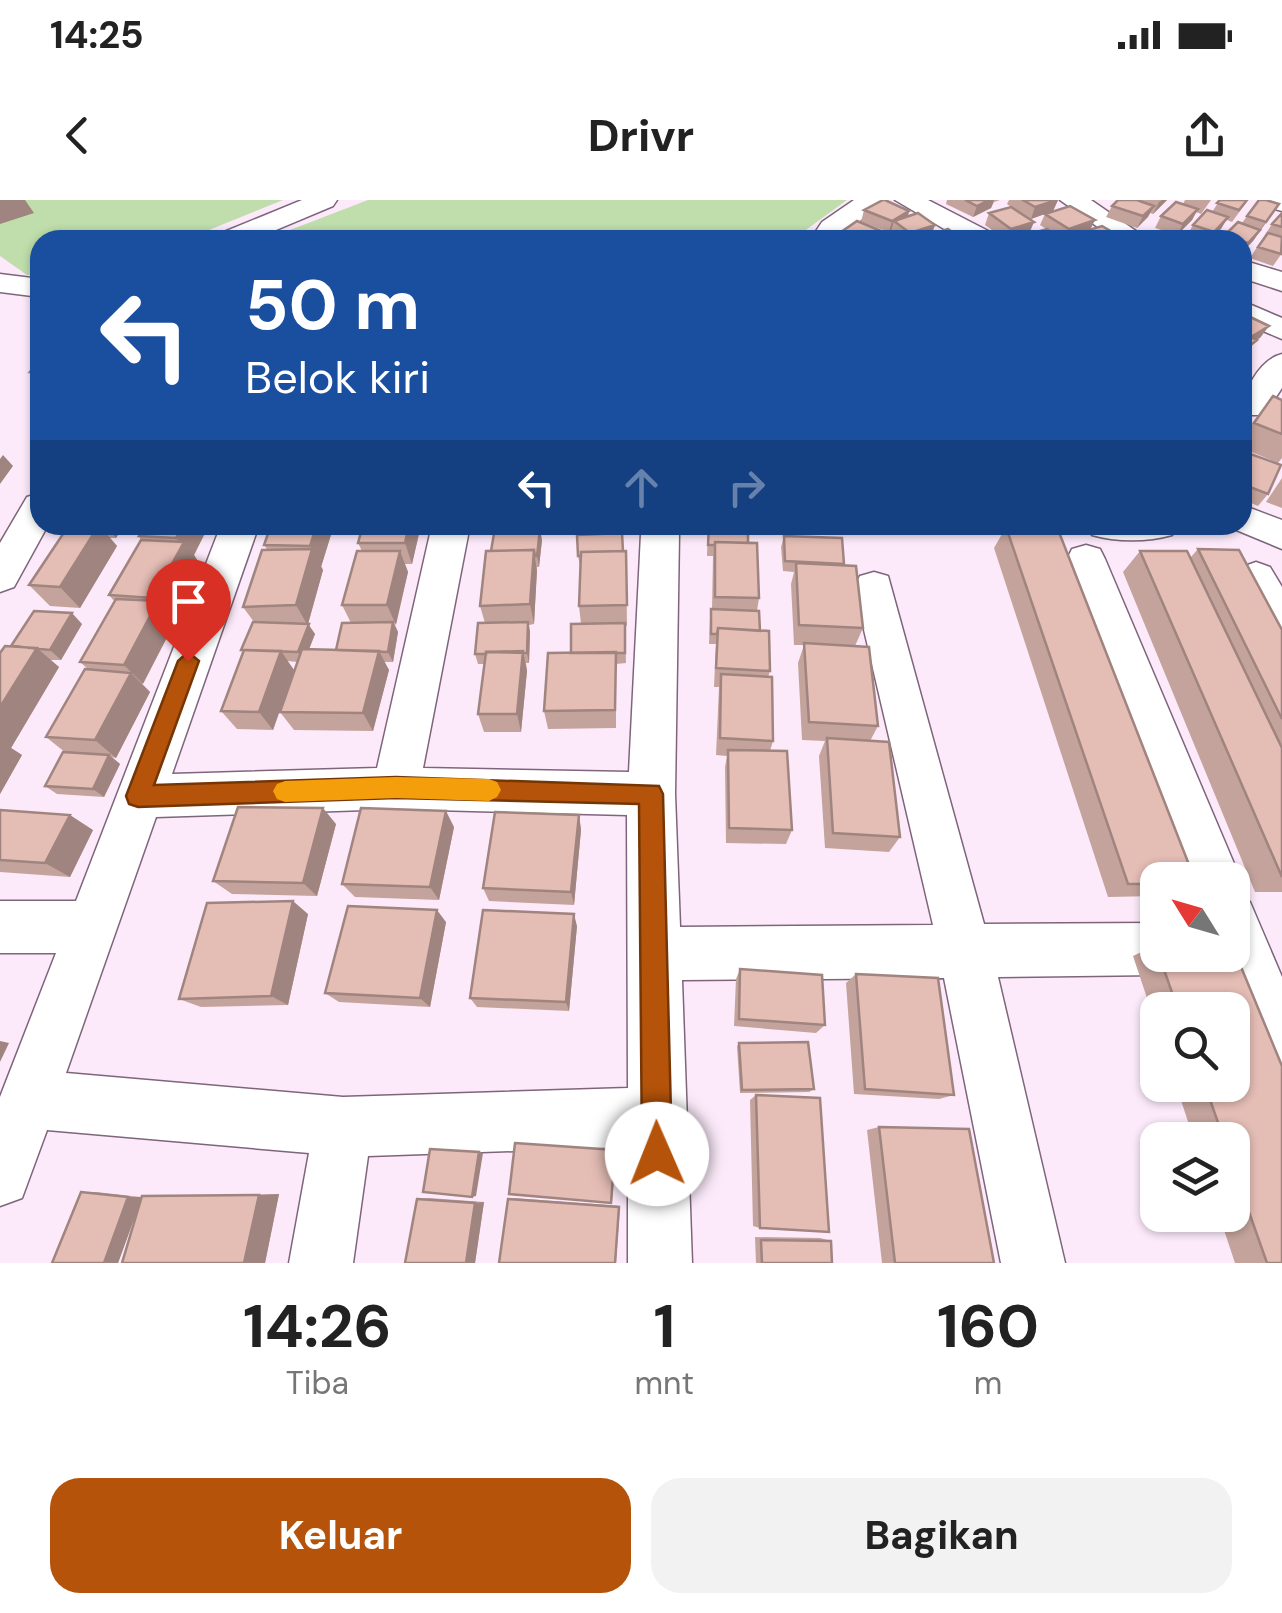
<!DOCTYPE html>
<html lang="id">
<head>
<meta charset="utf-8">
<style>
	:root { --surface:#fff; --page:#f2f2f2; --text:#222; --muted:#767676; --accent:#b45309 }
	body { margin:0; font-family:"DM Sans",sans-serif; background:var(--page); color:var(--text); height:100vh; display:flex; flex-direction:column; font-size:38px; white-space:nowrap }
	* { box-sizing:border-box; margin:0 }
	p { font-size:32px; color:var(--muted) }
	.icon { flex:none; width:55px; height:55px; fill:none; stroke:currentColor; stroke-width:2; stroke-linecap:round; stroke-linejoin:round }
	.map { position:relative; height:1063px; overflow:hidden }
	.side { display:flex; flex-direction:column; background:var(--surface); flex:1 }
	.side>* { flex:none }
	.banner { position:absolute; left:30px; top:30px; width:1222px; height:305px; border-radius:30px; box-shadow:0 2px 8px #0004; background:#1a4fa0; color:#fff; overflow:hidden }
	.needle { width:65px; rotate:307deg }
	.fabs { position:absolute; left:1140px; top:662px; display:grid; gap:20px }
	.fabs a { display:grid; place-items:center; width:110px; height:110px; border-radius:20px; background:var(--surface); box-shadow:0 2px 8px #0004; font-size:50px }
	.pin { position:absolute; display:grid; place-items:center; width:85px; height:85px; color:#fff; margin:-102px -42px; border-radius:50% 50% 50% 0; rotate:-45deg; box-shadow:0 0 10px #0007 }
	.pin .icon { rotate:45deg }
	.me { position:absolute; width:110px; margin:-55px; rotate:359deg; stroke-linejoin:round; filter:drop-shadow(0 0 8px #0008) }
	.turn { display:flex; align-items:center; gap:35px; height:210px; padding:0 50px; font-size:45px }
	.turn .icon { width:130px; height:130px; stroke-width:2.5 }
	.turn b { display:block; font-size:70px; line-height:85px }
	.lanes { display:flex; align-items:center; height:95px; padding:0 50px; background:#0003; justify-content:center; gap:50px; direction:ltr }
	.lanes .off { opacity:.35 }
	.eta { display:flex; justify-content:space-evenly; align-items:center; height:170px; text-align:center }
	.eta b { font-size:60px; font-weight:700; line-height:70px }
	.action { display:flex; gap:20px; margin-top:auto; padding:20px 50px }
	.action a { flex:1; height:115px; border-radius:30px; background:var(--accent); color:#fff; font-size:40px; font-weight:700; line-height:115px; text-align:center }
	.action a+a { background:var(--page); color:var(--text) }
	.status { display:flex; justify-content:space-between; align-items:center; height:70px; padding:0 50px; background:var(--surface); direction:ltr }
	.status svg { height:28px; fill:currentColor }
	header { display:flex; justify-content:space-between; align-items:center; height:130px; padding:0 50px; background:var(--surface); font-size:45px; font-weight:700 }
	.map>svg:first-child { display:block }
	.green { fill:#bfdeac }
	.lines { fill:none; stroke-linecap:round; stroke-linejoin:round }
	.minor-casing { stroke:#7e657c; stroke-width:3 }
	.minor { fill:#fff; fill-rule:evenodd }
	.wall { fill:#c4a39c; fill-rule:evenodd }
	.shaded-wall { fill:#a0847f }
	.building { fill:#e4bdb5; stroke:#a0847f; stroke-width:2.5 }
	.route { fill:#b45309; stroke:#753606; stroke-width:2.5 }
	.slow { fill:#f59e0b }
</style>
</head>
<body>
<div class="status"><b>14:25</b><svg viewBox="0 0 49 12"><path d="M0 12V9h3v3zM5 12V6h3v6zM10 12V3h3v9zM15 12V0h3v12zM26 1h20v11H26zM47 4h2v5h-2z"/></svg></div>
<header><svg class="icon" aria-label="back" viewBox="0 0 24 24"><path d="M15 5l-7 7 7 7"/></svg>Drivr<svg class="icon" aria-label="share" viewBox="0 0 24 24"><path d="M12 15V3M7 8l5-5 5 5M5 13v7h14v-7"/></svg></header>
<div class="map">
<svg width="1282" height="1063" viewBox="0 0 1282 1063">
	<rect width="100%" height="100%" fill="#fceafa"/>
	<path class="green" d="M0,0H283L184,40H40V74L27,75L0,56Z
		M368,0H847L792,40H264Z"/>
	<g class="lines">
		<g class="minor-casing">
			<path id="minor" d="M302,0H337L333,6L252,40H215L219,34Z
				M854,0H884L838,40H810L822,22Z
				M895,0H928L994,34L998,40H963Z
				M1060,0H1091L1149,40H1116Z
				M1260,0H1282V11L1264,6Z
				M1242,60L1282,72V91L1242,78Z
				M0,74L40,79V97L0,92Z
				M1242,101L1282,118V139L1242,122Z
				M1282,154V188L1264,215H1242C1242,194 1258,160 1282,154Z
				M40,293V325H48L14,387L0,392V343L27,297Z
				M1242,305L1282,320V349L1229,327L1242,325Z
				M221,325H259L172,574L377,568L432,325H470L423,568L629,572L641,334L646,325H674L679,334L675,594L680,727L933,725L854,387L860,376L874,372L888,376L984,724L1158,723V755H1182L1177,768L1158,775L998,777L1065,1063H1001L944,778L682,780L692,1063H628V947L368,956L353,1063H289L309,953L47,930L22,998L0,1006V897L56,753H0V701H76ZM396,609L627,615L628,888L343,897L66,873L156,617Z
				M1086,325H1178L1172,335C1148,342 1116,342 1092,335Z
				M1086,345L1100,349L1105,359L1241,680L1234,696L1250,702L1282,777V871L1262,863L1220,755H1232V680H1191L1067,359L1072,349Z
				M1256,362L1270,367L1282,387V439L1267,434L1236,377L1242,367Z"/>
		</g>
		<use href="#minor" class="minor"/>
	</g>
	<path class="wall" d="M947,0H1000L994,2L991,8L973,17L946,4Z
		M1009,0H1058L1053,11L1091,29L1126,40H1074L1075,37L1065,40H1017L1018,37L1006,40L985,25L989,13L1011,7L1007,4ZM1015,9L1031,19L1045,14L1040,25L1046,29L1029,34Z
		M1118,0H1167L1153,14L1150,13L1137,28L1106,17L1112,6Z
		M1185,0H1211L1201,14L1196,12L1192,20L1177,35L1155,28L1161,16L1183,4Z
		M1220,0H1248L1232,22L1227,20L1211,40H1196L1186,37L1193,25L1212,12Z
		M1279,4L1253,41L1242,52V40H1222L1225,35L1242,23L1247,16Z
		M864,10L909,11L908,17L932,34L964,40H890L897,37L891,33V31L889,32L861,22Z
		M1282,13V53L1273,66L1250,58L1272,24Z
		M841,32L886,33L884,40H840Z
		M40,159V183L30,172Z
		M1273,196L1282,200V258L1278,263L1242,248V237Z
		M1245,252L1268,294L1258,306L1242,299V255Z
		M1282,278V308L1266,302Z
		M69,325H124L116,338H110L117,346L80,408L50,406L29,385Z
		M146,325H209L194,355L199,363L171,417L175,422L142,484L150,492L116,558L112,557L120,564L104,597L57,594L45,586L66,553L46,537L88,469L80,462L115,402L109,395L141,340L139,336Z
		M334,325L321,367L323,370L308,424L315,434L309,449L336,450L351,423L342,405L362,351L358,343L421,325L412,364H405L408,372L395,425L398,432L393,462H384L389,470L373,531L294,530L280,512L297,462L287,461L294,470L273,530L237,529L221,511L243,452L241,450L254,422L243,407L267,349L264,345Z
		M708,325L748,343L759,398L757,411L760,431L770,471L768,477L773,541L770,551L792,630L786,644L726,643L725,567L727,556L716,555L719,487H714L716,444H709L710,419L711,409H712L713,356H707Z
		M1006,327L1158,680V696L1108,697L994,348Z
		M784,336L844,364L863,428L855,446L878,526L870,541L900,637L889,652L825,648L819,556L825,541L802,540L798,463L804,445H794L791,384L794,372L783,371L781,347Z
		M542,340L539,367H537L534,424L529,425L530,432L529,463H526L527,471L521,532H484L478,514L485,464H478L475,454L485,423L480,406Z
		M1198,349L1282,430V692H1255L1123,372L1140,351L1190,358Z
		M626,351L627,426H625L626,463L616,464V528L548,529L544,511L571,453L581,424L579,406L580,366L578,356Z
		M82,424L61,460H50L59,467L11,548L22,555L0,594L11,446Z
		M0,610L93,630L70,677L0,672Z
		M579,615L581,630L574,705L489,701L483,688Z
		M336,624L317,696L232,694L213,681Z
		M454,627L439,700L355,697L342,684Z
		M308,714L288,805L201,807L179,799Z
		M446,722L430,807L339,802L325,793Z
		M577,726L569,811L477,807L470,798Z
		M1156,745H1158V755H1232L1282,1063H1235L1219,1015H1232V940H1194L1176,885H1232V810H1158V831L1133,756Z
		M740,769L825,825L816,833L734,826L736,779Z
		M856,774L954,895L939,899L854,894L846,783Z
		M739,843L814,889L809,892L740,893L737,846Z
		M756,895L760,1028L753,1026L750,900Z
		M879,927L994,1063H882L867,930Z
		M81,992H96L141,997L279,994L265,1063H122L139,1006L118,1063Z
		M429,998L484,1002L475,1063L417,999Z
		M515,998L620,1006L616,1063H499L508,999Z
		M755,1037L820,1038L831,1041L832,1063H756Z"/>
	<path class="shaded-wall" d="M0,0H25L34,13L0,24Z
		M989,0H994L991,8L973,17L977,6Z
		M1058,0L1053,11L1031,19L1035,7Z
		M1162,0H1167L1153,14L1159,2Z
		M1279,4L1253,41L1242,52L1248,43L1260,30Z
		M1154,6L1148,17L1137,28L1143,16Z
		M1198,9L1192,20L1177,35L1183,24Z
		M909,11L906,23L894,21L891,31L889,32L892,21Z
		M1228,17L1221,29L1210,40L1214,32Z
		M1095,20L1089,32L1076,34L1075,37L1064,40L1069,29Z
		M1034,22L1029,34L1006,40L1011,29Z
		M935,25L931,36L921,38L920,40H908L910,33Z
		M1269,126L1260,138L1256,140L1242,159V152L1248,139Z
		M3,255L13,266L0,284V259Z
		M99,325L117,346L80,408L60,387Z
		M105,325H124L116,338Z
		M183,325H209L194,355L199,363L171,417L175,422L143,484L124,465L157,403L153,398L182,346L176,338Z
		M317,325H334L321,367L310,346Z
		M409,325H421L412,364L405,343Z
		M540,329L542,340L539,367L537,356Z
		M312,349L323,370L308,424L315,434L304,462L298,452L308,426L296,405Z
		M534,350L537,371L534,424L530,404Z
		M400,351L408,372L396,425L387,405Z
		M72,413L82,424L61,460L50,450Z
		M393,422L398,432L393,462L388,452Z
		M528,422L530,432L529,463L527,453Z
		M37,448L59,467L11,548L22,555L0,594V507Z
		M281,451L294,470L273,530L259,512Z
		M379,451L389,470L373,531L363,513Z
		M523,451L527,471L521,532L517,514Z
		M131,473L150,492L116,558L95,540Z
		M109,555L120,564L104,597L93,589Z
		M323,608L336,624L317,696L303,683Z
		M446,611L454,627L439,700L430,687Z
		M70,615L93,630L70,677L45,663Z
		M579,615L581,630L574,705L571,692Z
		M293,701L308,714L288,805L271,796Z
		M437,710L446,722L430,807L420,798Z
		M574,714L577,726L569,811L566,802Z
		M0,841L9,843L0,862Z
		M615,950L616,952L612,1002L611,1003Z
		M479,952L483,953L476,996L472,997Z
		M279,994L265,1063H244L259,995Z
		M128,997H142L118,1063H104Z
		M484,1002L475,1063H466L475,1003Z"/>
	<path class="building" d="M883,0H885L909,11L892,21L864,10Z
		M965,0H989L977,6Z
		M1023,0H1057L1035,7Z
		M1118,0H1137L1154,6L1143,16L1112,6Z
		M1220,0H1247L1239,10L1217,3Z
		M1259,0H1266L1279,4L1266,22L1247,16Z
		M1176,2L1198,9L1183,24L1161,16Z
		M1070,6L1095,20L1069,29L1045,14Z
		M1011,7L1034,22L1011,29L989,13Z
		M1207,10L1228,17L1214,32L1193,25Z
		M918,13L935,25L910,33L894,21Z
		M1282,13V27L1272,24Z
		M857,21L886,33L876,40H861L841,32Z
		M1238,22L1260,30L1248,43L1225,35Z
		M1102,26L1126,40H1085L1076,34Z
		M948,29L964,40H925L921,38Z
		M1047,29L1062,40H1022L1018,37Z
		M1268,33L1282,37L1281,54L1258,47Z
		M1242,113L1269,126L1251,137L1242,133Z
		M1242,133L1257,140L1242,152Z
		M40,159V172H30Z
		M1273,196L1282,200V234L1254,223Z
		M1245,252L1281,265L1268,294L1242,284V258Z
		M69,325H99L60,387L29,385Z
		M146,325H183L176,338L139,336Z
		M271,325H317L310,346L264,345Z
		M363,325H409L405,343H358Z
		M709,325H748V343L715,342V345H708Z
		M1006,327H1057L1195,680H1158V684H1128Z
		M495,328L540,329L537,356H535L534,350L491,351Z
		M622,333L623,351L581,352V356H578L577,335Z
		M784,336L842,338L844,364L785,361Z
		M141,340L184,342L153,398L109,395Z
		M715,342L757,343L759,398L715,397Z
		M312,349L296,405L243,407L262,350Z
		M1198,349L1239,350L1282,430V519Z
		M534,350L530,404L480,406L486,351Z
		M357,351H400L387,405H342Z
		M626,351L627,405L579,406L581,352Z
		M1140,351H1187L1282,548V677Z
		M796,363L856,366L863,428L799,425Z
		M116,399L158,401L124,465L80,462Z
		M711,409L759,411L760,431L718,428L717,434H711Z
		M34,411L72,413L50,450L11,446Z
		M253,422L309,424L298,452L241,450Z
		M393,422L388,452L336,450L342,423Z
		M528,422L527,453L486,452V454H475L478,423Z
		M625,423V453H571V424Z
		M718,428L769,431L770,471L716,468Z
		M804,443L869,447L878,526L809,522Z
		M5,446L37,448L0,507V453Z
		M302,449L379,451L363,513L280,512Z
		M244,450L281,451L259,512L221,511Z
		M523,451L517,514H478L486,452Z
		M616,452L615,510L544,511L548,453Z
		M85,469L131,473L95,540L46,537Z
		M721,474L772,477L773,541L720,538Z
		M827,538L889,542L900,637L833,633Z
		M728,550L787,551L792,630L729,628Z
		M63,552L109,555L93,589L45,586Z
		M238,607L323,608L303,683L213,681Z
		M361,608L446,611L430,687L342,684Z
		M0,610L70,615L45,663L0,660Z
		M495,612L579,615L571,692L483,688Z
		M293,701L271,796L179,799L207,703Z
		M348,706L437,710L420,798L325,793Z
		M483,710L574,714L566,802L470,798Z
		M1232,745L1282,866V1063H1267L1232,964V940H1224L1205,885H1232V810H1178L1159,755H1232Z
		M740,769L822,775L825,825L739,819Z
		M856,774L938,778L954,895L865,889Z
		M808,842L814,889L742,890L739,843Z
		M756,895L820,898L829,1032L760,1028Z
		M879,927L969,929L994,1063H895Z
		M515,943L615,950L611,1003L509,994Z
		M430,949L479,952L472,997L423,992Z
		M81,992L128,997L104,1063H52Z
		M259,995L244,1063H122L142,996Z
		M417,999L475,1003L466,1063H405Z
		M508,999L619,1007L615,1063H499Z
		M761,1040L831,1041L832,1063H762Z"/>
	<path class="route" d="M188,452L199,461L154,585L396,577L659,586L663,594L672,954L668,964L657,969L647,964L642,954L639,604L396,598L138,607L129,604L126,596L178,461Z"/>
	<path class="slow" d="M396,577L489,579L497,582L501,590L497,597L489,601L396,598L285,602L277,599L273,591L277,584L285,581Z"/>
</svg>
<div class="fabs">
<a><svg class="needle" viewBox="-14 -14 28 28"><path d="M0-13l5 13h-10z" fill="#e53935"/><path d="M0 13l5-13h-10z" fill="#767676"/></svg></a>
<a><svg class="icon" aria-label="search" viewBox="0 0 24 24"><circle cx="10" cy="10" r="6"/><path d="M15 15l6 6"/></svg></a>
<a><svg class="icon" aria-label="layers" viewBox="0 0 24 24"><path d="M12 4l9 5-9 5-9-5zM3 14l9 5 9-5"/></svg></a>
</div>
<div class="pin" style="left:188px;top:461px;background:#d93025"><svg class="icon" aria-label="arrive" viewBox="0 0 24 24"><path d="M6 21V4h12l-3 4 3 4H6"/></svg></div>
<svg class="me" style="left:657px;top:954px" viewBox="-20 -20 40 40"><circle r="19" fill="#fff"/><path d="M0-13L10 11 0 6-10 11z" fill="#b45309"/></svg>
<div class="banner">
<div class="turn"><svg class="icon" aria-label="left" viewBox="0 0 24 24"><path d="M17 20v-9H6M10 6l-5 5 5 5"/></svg><div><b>50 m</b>Belok kiri</div></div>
<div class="lanes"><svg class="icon" aria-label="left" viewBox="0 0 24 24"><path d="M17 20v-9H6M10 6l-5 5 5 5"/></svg><svg class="icon off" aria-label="ahead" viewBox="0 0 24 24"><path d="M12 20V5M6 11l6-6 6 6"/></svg><svg class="icon off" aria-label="right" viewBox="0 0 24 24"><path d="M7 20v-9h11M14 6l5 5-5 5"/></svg></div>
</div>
</div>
<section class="side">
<div class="eta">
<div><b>14:26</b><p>Tiba</p></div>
<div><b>1</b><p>mnt</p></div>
<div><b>160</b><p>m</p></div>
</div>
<div class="action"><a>Keluar</a><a>Bagikan</a></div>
</section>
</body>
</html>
